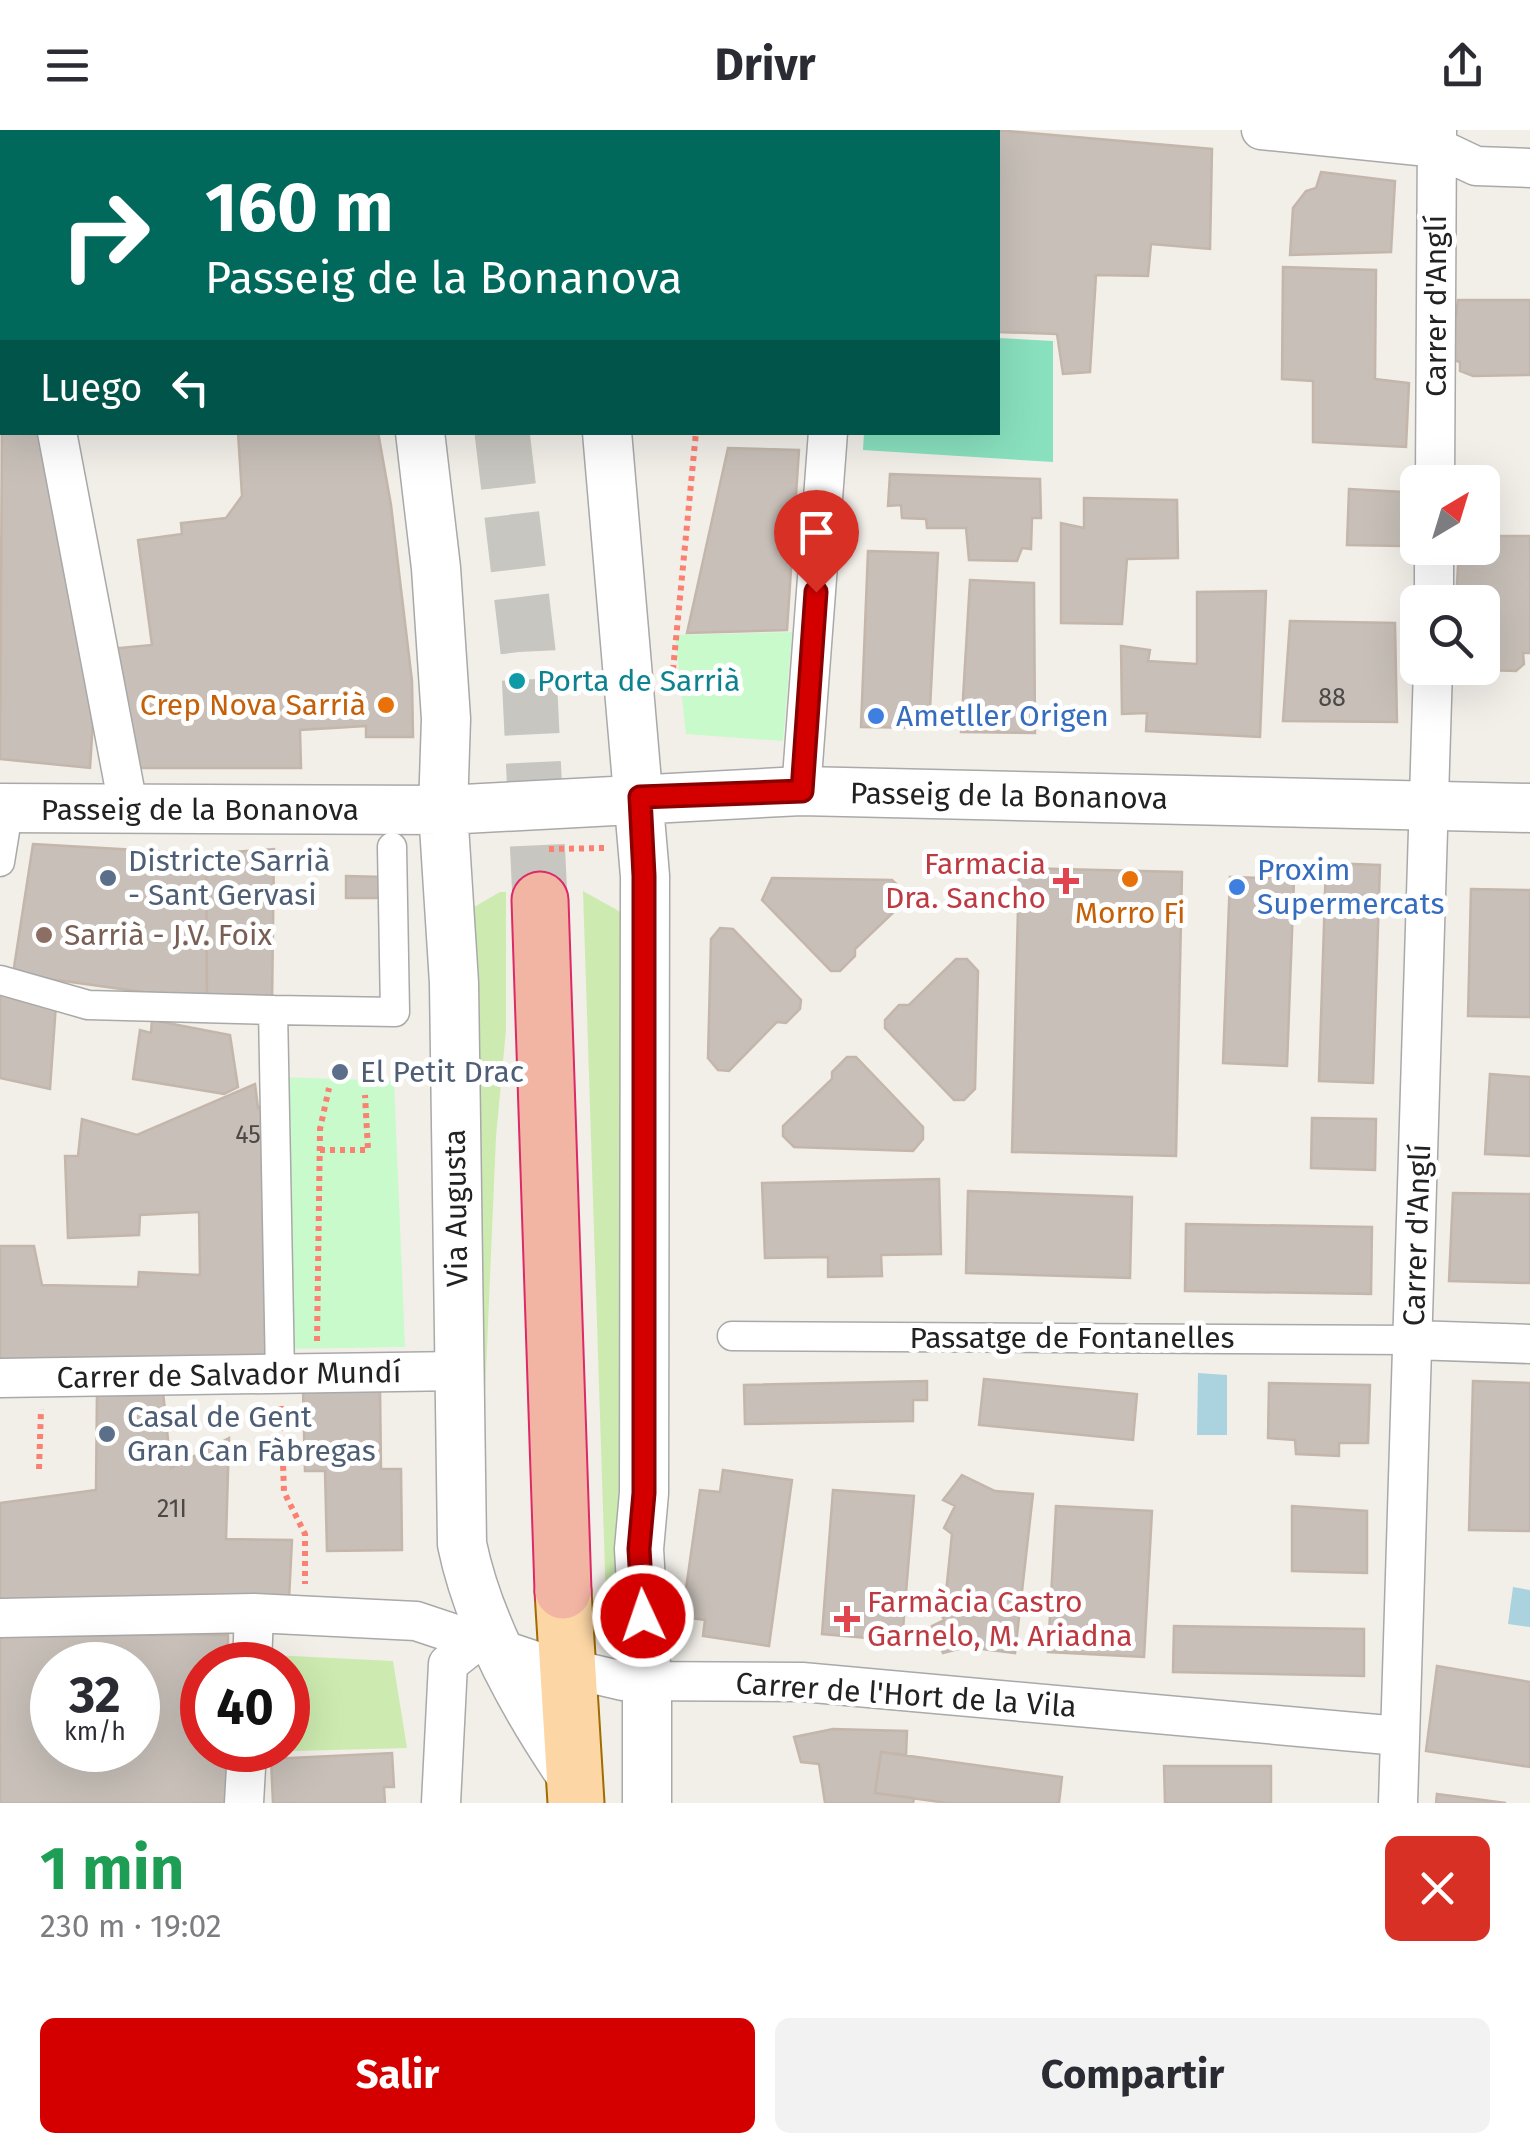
<!DOCTYPE html>
<html lang="es">
<head>
<meta charset="utf-8">
<style>
	:root { --surface:#fff; --page:#f2f2f3; --text:#2b2b33; --muted:#7c7c81; --accent:#d40000 }
	body { margin:0; font-family:"Fira Sans",sans-serif; background:var(--page); color:var(--text); height:100vh; display:flex; flex-direction:column; font-size:38px; white-space:nowrap }
	* { box-sizing:border-box; margin:0 }
	p { font-size:32px; color:var(--muted) }
	.icon { flex:none; width:55px; height:55px; fill:none; stroke:currentColor; stroke-width:2; stroke-linecap:round; stroke-linejoin:round }
	.map { position:relative; height:1673px; overflow:hidden }
	.drawer { display:flex; flex-direction:column; background:var(--surface); flex:1 }
	.drawer>* { flex:none }
	.banner { position:absolute; left:0px; top:0px; width:1000px; height:305px; box-shadow:0 10px 40px #0002; background:#00695c; color:#fff; overflow:hidden }
	.needle { width:65px; rotate:38deg }
	.controls { position:absolute; left:1400px; top:335px; display:grid; gap:20px }
	.controls a { display:grid; place-items:center; width:100px; height:100px; border-radius:15px; background:var(--surface); box-shadow:0 10px 40px #0002; font-size:50px }
	.speed { position:absolute; left:30px; top:1512px; display:flex; gap:20px; font-size:50px; font-weight:700; text-align:center }
	.speed>* { display:grid; place-content:center; width:130px; height:130px; border-radius:50%; background:var(--surface); box-shadow:0 10px 40px #0002; line-height:1 }
	.speed small { font-size:25px; font-weight:400 }
	.speed .limit { border:15px solid #d22; background:#fff; color:#111 }
	.pin { position:absolute; display:grid; place-items:center; width:85px; height:85px; color:#fff; margin:-102px -42px; border-radius:50% 50% 50% 0; rotate:-45deg; box-shadow:0 0 10px #0007 }
	.pin .icon { rotate:45deg }
	.me { position:absolute; width:110px; margin:-55px; rotate:357deg; stroke-linejoin:round; filter:drop-shadow(0 0 8px #0008) }
	.turn { display:flex; align-items:center; gap:35px; height:210px; padding:0 40px; font-size:45px }
	.turn .icon { width:130px; height:130px; stroke-width:2.5 }
	.turn b { display:block; font-size:70px; line-height:85px }
	.then { display:flex; align-items:center; height:95px; padding:0 40px; background:#0003; gap:20px; font-size:38px }
	.round { display:grid; place-items:center; flex:none; width:105px; height:105px; border-radius:15px; background:var(--page) }
	.overview { display:flex; align-items:center; justify-content:space-between; height:170px; padding:0 40px }
	h1 { font-size:60px; font-weight:700; line-height:75px; color:#1e9e55 }
	.primary-button { display:flex; gap:20px; margin-top:auto; padding:20px 40px }
	.primary-button a { flex:1; height:115px; border-radius:15px; background:var(--accent); color:#fff; font-size:40px; font-weight:700; line-height:115px; text-align:center }
	.primary-button a+a { background:var(--page); color:var(--text) }
	header { display:flex; justify-content:space-between; align-items:center; height:130px; padding:0 40px; background:var(--surface); font-size:45px; font-weight:700 }
	.map>svg:first-child { display:block }
	.grass { fill:#cdebb0 }
	.park { fill:#c8facc }
	.pitch { fill:#88e0be }
	.water { fill:#aad3df }
	.building { fill:#c7bfb8; stroke:#c4b6ab; stroke-width:2.5; fill-rule:evenodd }
	.lines { fill:none; stroke-linecap:round; stroke-linejoin:round }
	.trunk-tunnel { stroke:#c8c6c1; stroke-width:55; stroke-dasharray:55 28; stroke-linecap:butt }
	.pedestrian-casing { stroke:#a9a9a9; stroke-width:31 }
	.minor-casing { stroke:#a9a9a9; stroke-width:41 }
	.tertiary-casing { stroke:#a9a9a9; stroke-width:51 }
	.primary-casing { stroke:#a06b00; stroke-width:59 }
	.trunk-casing { stroke:#dc2a67; stroke-width:59 }
	.path { stroke:#fa8072; stroke-width:6; stroke-dasharray:5 5; stroke-linecap:butt }
	.pedestrian { stroke:#fff; stroke-width:28 }
	.minor { stroke:#fff; stroke-width:38 }
	.tertiary { stroke:#fff; stroke-width:48 }
	.primary { stroke:#fcd6a4; stroke-width:55 }
	.trunk { stroke:#f2b4a3; stroke-width:55 }
	.route-casing { stroke:#8a0000; stroke-width:25 }
	.route { stroke:#d40000; stroke-width:18 }
	.culture-dot { fill:#0f9aa8; stroke:#fff; stroke-width:4 }
	.food-dot { fill:#e8710a; stroke:#fff; stroke-width:4 }
	.shop-dot { fill:#3f7fe0; stroke:#fff; stroke-width:4 }
	.service-dot { fill:#5c6f8a; stroke:#fff; stroke-width:4 }
	.health-dot { fill:#e0444e; stroke:#fff; stroke-width:4 }
	.education-dot { fill:#8d6e63; stroke:#fff; stroke-width:4 }
	.labels { text-anchor:middle; dominant-baseline:central; stroke-width:10; stroke-linejoin:round; paint-order:stroke }
	.number-label { font-size:25px; fill:#4b4948 }
	.street-label { font-size:30px; fill:#222; stroke:#fff }
	.culture-label { font-size:30px; fill:#0d838f; stroke:#fff; text-anchor:start }
	.food-label { font-size:30px; fill:#c56008; stroke:#fff; text-anchor:end }
	.shop-label { font-size:30px; fill:#366cbe; stroke:#fff; text-anchor:start }
	.service-label { font-size:30px; fill:#4e5e75; stroke:#fff; text-anchor:start }
	.health-label { font-size:30px; fill:#be3a42; stroke:#fff; text-anchor:end }
	.education-label { font-size:30px; fill:#785e54; stroke:#fff; text-anchor:start }
</style>
</head>
<body>
<header><svg class="icon" aria-label="menu" viewBox="0 0 24 24"><path d="M4 6h16M4 12h16M4 18h16"/></svg>Drivr<svg class="icon" aria-label="share" viewBox="0 0 24 24"><path d="M12 15V3M7 8l5-5 5 5M5 13v7h14v-7"/></svg></header>
<div class="map">
<svg width="1530" height="1673" viewBox="0 0 1530 1673">
	<rect width="100%" height="100%" fill="#f2efe9"/>
	<path class="grass" d="M583,761L626,785L634,1470L606,1472Z
		M500,762H506V900L496,1007L484,1289L472,1360L467,781Z
		M272,1525L393,1531L407,1618L259,1622L288,1620V1535H270Z"/>
	<path class="park" d="M792,502L783,611L686,604L675,505Z
		M282,947L394,951L405,1217L286,1219Z"/>
	<path class="pitch" d="M998,208L1053,211V332L863,320L864,303L998,302Z"/>
	<path class="water" d="M1198,1243L1227,1245V1305H1197Z
		M1513,1457L1530,1460V1497L1508,1494Z"/>
	<path class="building" d="M78,0H282L283,2H77Z
		M866,0H996L1212,19L1210,119L1151,114L1148,146L1096,145L1090,242L1063,244L1057,204L998,202V2Z
		M677,1H791V2H677Z
		M1321,42L1395,51L1391,122L1290,125L1293,78L1306,61L1316,58Z
		M1283,137L1376,140L1375,249L1409,253L1406,317L1313,312V251L1282,249Z
		M0,141H2L0,265Z
		M1458,170H1530V245L1473,246L1460,241V232L1450,229Z
		M2,287V302H43L93,591L90,638L0,629Z
		M73,302H378L391,375L412,551L413,607H366V596L300,600L301,638H128Z
		M73,302H238L242,366L226,388L181,393L182,404L138,410L152,515L109,519Z
		M728,318L799,320L787,500L687,503Z
		M890,344L1040,349L1041,388H1032L1031,419L1022,418L1017,431L969,430L966,398H927L926,389L902,388L901,375L888,376Z
		M1349,359L1404,362L1402,416L1347,415Z
		M1084,368L1177,370L1178,428L1127,429L1122,494L1061,493V393L1084,398Z
		M1482,406H1530V523H1523L1524,534L1516,541L1453,539L1482,538V472H1456L1459,418H1482Z
		M868,421L938,423L929,598L861,597Z
		M970,450L1034,453L1035,603L961,602Z
		M1266,461L1260,607L1146,601L1147,583L1122,584L1121,516L1150,520L1148,531L1197,534V462Z
		M1290,491L1395,493L1397,592L1283,591Z
		M33,714L206,724L207,871L13,844Z
		M274,719L272,874L207,871L206,724Z
		M1326,733L1380,735L1373,953L1319,951Z
		M1019,738L1182,742L1176,1026L1012,1022Z
		M346,746L384,747V768H346Z
		M1230,747L1294,749L1287,936L1223,933Z
		M772,748L892,750L905,762L902,774L855,819V826L840,841H831L762,770Z
		M1471,759L1530,760V887L1468,886Z
		M720,798L733,799L801,870L800,879L786,893L777,892L729,941L718,940L708,928L711,809Z
		M956,829H967L978,841L975,959L964,970H954L885,898V890L899,875H909Z
		M0,864L56,874L50,959L0,948Z
		M152,890L230,905L238,957L224,964L133,949L140,900L151,903Z
		M847,927H856L923,997V1009L913,1021L794,1017L783,1006V996L832,949V942Z
		M1490,944L1530,947V1026L1485,1024Z
		M255,954L258,978L266,974L270,1228L0,1234V1116H34L42,1155L138,1157L139,1142L200,1145L199,1082L140,1085L139,1105L68,1108L65,1026H78L82,989L137,1005Z
		M1312,988L1376,989L1375,1040L1311,1038Z
		M939,1049L941,1124L881,1125L882,1146L828,1147V1127L765,1128L762,1053Z
		M968,1061L1132,1067L1130,1148L966,1143Z
		M1453,1063L1530,1064V1153L1449,1151Z
		M1186,1094L1372,1097L1371,1164L1185,1161Z
		M984,1249L1137,1264L1133,1310L979,1295Z
		M927,1251V1270H913V1291L745,1294L744,1255Z
		M1473,1251L1530,1253V1401L1469,1400Z
		M1269,1253L1370,1255L1368,1313H1339V1326L1296,1324L1295,1310L1268,1308Z
		M380,1259L381,1339H401L402,1420L327,1421L325,1341H305L303,1260Z
		M97,1262H163L171,1338L229,1308L226,1409L292,1410L289,1469L0,1470V1373L96,1360Z
		M723,1340L792,1350L769,1516L703,1506L705,1490L682,1487L700,1360L720,1362Z
		M962,1345L995,1361L1033,1364L1015,1523L966,1517L943,1523L932,1496L944,1490L933,1468L946,1463L952,1404L944,1398L955,1376L943,1370Z
		M833,1360L914,1366L902,1511L822,1504Z
		M1056,1376L1152,1381L1144,1527L1048,1522Z
		M1292,1376L1367,1381V1443L1292,1441Z
		M1174,1496L1364,1499V1546L1173,1542Z
		M0,1505H228V1535H202V1620H242L238,1673H0ZM52,1535H138V1620H52Z
		M1437,1536L1530,1552V1637L1426,1621Z
		M833,1599L907,1601L906,1625L881,1622L875,1663L914,1668L913,1673H825L819,1634L801,1632L794,1607Z
		M881,1622L1062,1647L1059,1673H947L875,1663Z
		M392,1623L394,1657H384L385,1673H273L271,1629Z
		M1164,1636H1271V1673H1165Z
		M1437,1664L1506,1673H1436Z"/>
	<g class="lines">
		<path class="trunk-tunnel" d="M440,0L441,2
			M502,302L528,521L540,770"/>
		<g class="pedestrian-casing">
			<path id="pedestrian" d="M0,732L5,701
				M0,850L88,875L273,880
				M732,1206L1413,1210
				M280,1245L273,880L395,882L392,717"/>
		</g>
		<g class="minor-casing">
			<path id="minor" d="M9,0V2
				M1261,0L1438,18L1476,36L1530,38
				M833,2V0
				M0,274L2,273
				M57,302L129,681
				M1435,352L1437,0
				M1434,472V418
				M801,661L828,302
				M1413,1210L1530,1214
				M0,1248L459,1241
				M0,1488L254,1483L416,1491L533,1530L623,1551L802,1552L1399,1606
				M252,1535L254,1483
				M244,1673L247,1620
				M441,1673L448,1534L477,1511
				M1398,1673L1433,538"/>
		</g>
		<g class="tertiary-casing">
			<path id="tertiary" d="M356,0L357,2
				M546,0V2
				M420,302L436,438L446,589L443,680L454,853L462,1414C479,1497 525,1578 573,1648
				M607,302L645,746L644,1363L639,1419L647,1553V1673
				M0,678L445,680L801,661L1530,678"/>
		</g>
		<g class="primary-casing">
			<path id="primary" d="M563,1461L576,1673"/>
		</g>
		<g class="trunk-casing">
			<path id="trunk" d="M540,770L563,1461"/>
		</g>
		<path class="path" d="M672,550L696,302
			M549,719L606,718
			M320,1020H368L365,965
			M317,1211L320,999L329,958
			M281,1276L284,1362L305,1404V1454
			M39,1339L41,1279"/>
		<use href="#pedestrian" class="pedestrian"/>
		<use href="#minor" class="minor"/>
		<use href="#tertiary" class="tertiary"/>
		<use href="#primary" class="primary"/>
		<use href="#trunk" class="trunk"/>
	</g>
	<g class="lines">
		<g class="route-casing">
			<path id="route" d="M643,1486L639,1419L644,1363V746L640,667L802,661L816,462"/>
		</g>
		<use href="#route" class="route"/>
	</g>
	<circle class="culture-dot" cx="517" cy="551" r="10"/>
	<g class="food-dot">
		<circle cx="386" cy="575" r="10"/>
		<circle cx="1130" cy="749" r="10"/>
	</g>
	<g class="shop-dot">
		<circle cx="876" cy="586" r="10"/>
		<circle cx="1237" cy="757" r="10"/>
	</g>
	<g class="service-dot">
		<circle cx="108" cy="748" r="10"/>
		<circle cx="340" cy="942" r="10"/>
		<circle cx="107" cy="1304" r="10"/>
	</g>
	<g class="health-dot">
		<path d="M1061 736h10v10h10v10h-10v10h-10v-10h-10v-10h10z"/>
		<path d="M842 1474h10v10h10v10h-10v10h-10v-10h-10v-10h10z"/>
	</g>
	<circle class="education-dot" cx="44" cy="805" r="10"/>
	<g class="labels">
		<g class="number-label">
			<text x="1332" y="568">88</text>
			<text x="248" y="1005">45</text>
			<text x="172" y="1379">21I</text>
		</g>
		<g class="street-label">
			<text transform="translate(1436 176) rotate(-90)">Carrer d'Anglí</text>
			<text transform="translate(1009 666) rotate(1)">Passeig de la Bonanova</text>
			<text x="200" y="680">Passeig de la Bonanova</text>
			<text transform="translate(456 1078) rotate(-91)">Via Augusta</text>
			<text transform="translate(1417 1105) rotate(-88)">Carrer d'Anglí</text>
			<text x="1072" y="1208">Passatge de Fontanelles</text>
			<text transform="translate(229 1245) rotate(-1)">Carrer de Salvador Mundí</text>
			<text transform="translate(906 1565) rotate(4)">Carrer de l'Hort de la Vila</text>
		</g>
		<g class="culture-label">
			<text x="537" y="551">Porta de Sarrià</text>
		</g>
		<g class="food-label">
			<text x="366" y="575">Crep Nova Sarrià</text>
			<text x="1130" y="783" text-anchor="middle">Morro Fi</text>
		</g>
		<g class="shop-label">
			<text x="896" y="586">Ametller Origen</text>
			<text x="1257" y="740">Proxim<tspan x="1257" dy="34">Supermercats</tspan></text>
		</g>
		<g class="service-label">
			<text x="128" y="731">Districte Sarrià<tspan x="128" dy="34">- Sant Gervasi</tspan></text>
			<text x="360" y="942">El Petit Drac</text>
			<text x="127" y="1287">Casal de Gent<tspan x="127" dy="34">Gran Can Fàbregas</tspan></text>
		</g>
		<g class="health-label">
			<text x="1046" y="734">Farmacia<tspan x="1046" dy="34">Dra. Sancho</tspan></text>
			<text x="867" y="1472" text-anchor="start">Farmàcia Castro<tspan x="867" dy="34">Garnelo, M. Ariadna</tspan></text>
		</g>
		<g class="education-label">
			<text x="64" y="805">Sarrià - J.V. Foix</text>
		</g>
	</g>
</svg>
<div class="controls">
<a><svg class="needle" viewBox="-14 -14 28 28"><path d="M0-13l5 13h-10z" fill="#e53935"/><path d="M0 13l5-13h-10z" fill="#7c7c81"/></svg></a>
<a><svg class="icon" aria-label="search" viewBox="0 0 24 24"><circle cx="10" cy="10" r="6"/><path d="M15 15l6 6"/></svg></a>
</div>
<div class="speed"><div>32<small>km/h</small></div><div class="limit">40</div></div>
<div class="pin" style="left:816px;top:462px;background:#d93025"><svg class="icon" aria-label="arrive" viewBox="0 0 24 24"><path d="M6 21V4h12l-3 4 3 4H6"/></svg></div>
<svg class="me" style="left:643px;top:1486px" viewBox="-20 -20 40 40"><circle r="17" fill="#d40000" stroke="#fff" stroke-width="3"/><path d="M0-11L8 9 0 5-8 9z" fill="#fff"/></svg>
<div class="banner">
<div class="turn"><svg class="icon" aria-label="right" viewBox="0 0 24 24"><path d="M7 20v-9h11M14 6l5 5-5 5"/></svg><div><b>160 m</b>Passeig de la Bonanova</div></div>
<div class="then">Luego<svg class="icon" aria-label="left" viewBox="0 0 24 24"><path d="M17 20v-9H6M10 6l-5 5 5 5"/></svg></div>
</div>
</div>
<section class="drawer">
<div class="overview"><div><h1>1 min</h1><p>230 m · 19:02</p></div><a class="round" style="background:#d93025;color:#fff"><svg class="icon" aria-label="close" viewBox="0 0 24 24"><path d="M6 6l12 12M18 6L6 18"/></svg></a></div>
<div class="primary-button"><a>Salir</a><a>Compartir</a></div>
</section>
</body>
</html>
